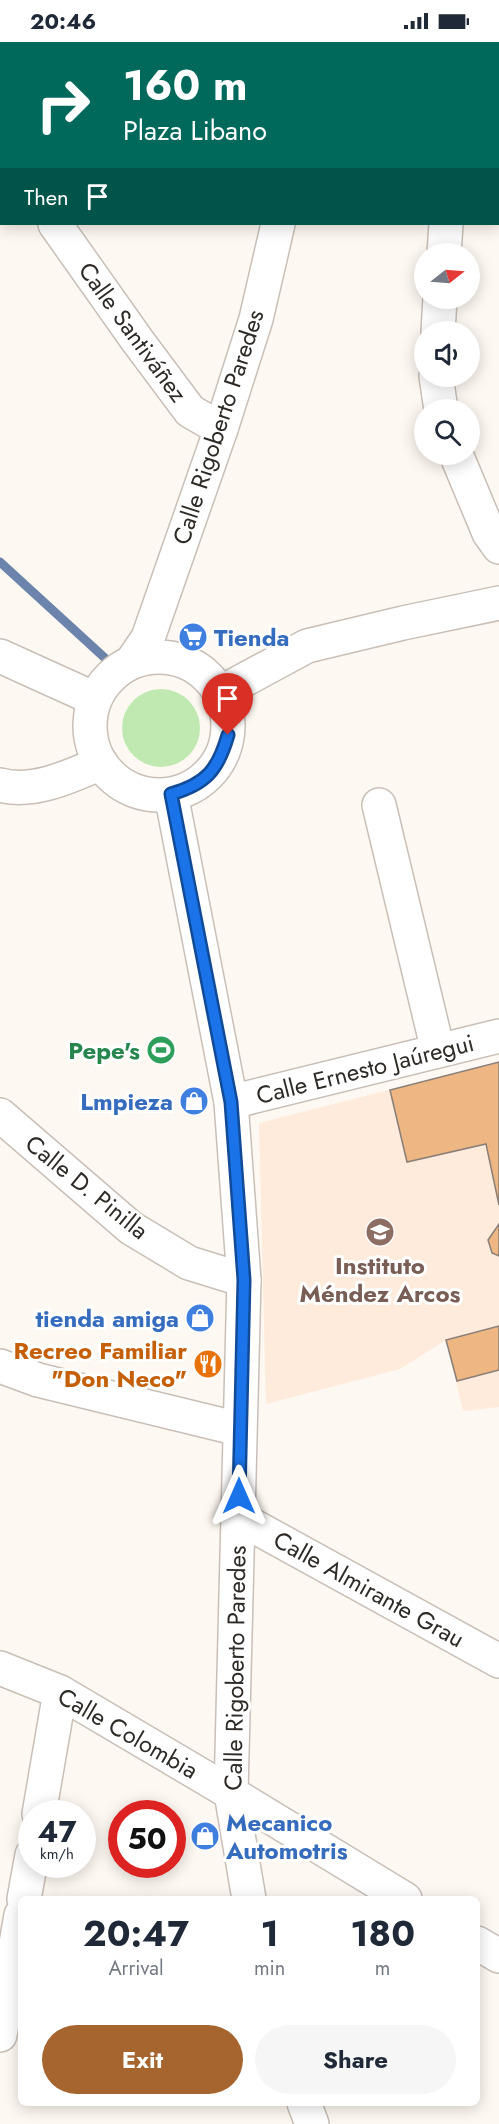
<!DOCTYPE html>
<html lang="en">
<head>
<meta charset="utf-8">
<style>
	:root { --surface:#fff; --page:#f6f6f7; --text:#1f2937; --muted:#747a83; --accent:#a6652f }
	body { margin:0; font-family:Jost,sans-serif; background:var(--page); color:var(--text); height:100vh; display:flex; flex-direction:column; font-size:22px; white-space:nowrap }
	* { box-sizing:border-box; margin:0 }
	p { font-size:20px; color:var(--muted) }
	.icon { flex:none; width:33px; height:33px; fill:none; stroke:currentColor; stroke-width:2; stroke-linecap:round; stroke-linejoin:round }
	.map { position:relative; flex:1; overflow:hidden }
	.panel { position:absolute; left:18px; top:1854px; width:462px; height:210px; display:flex; flex-direction:column; background:var(--surface); border-radius:9px; box-shadow:0 3px 15px #0003 }
	.panel>* { flex:none }
	.banner { position:absolute; left:0px; top:0px; width:500px; height:183px; box-shadow:0 3px 15px #0003; background:#00695c; color:#fff; overflow:hidden }
	.needle { width:39px; rotate:73deg }
	.tools { position:absolute; left:414px; top:201px; display:grid; gap:12px }
	.tools a { display:grid; place-items:center; width:66px; height:66px; border-radius:50%; background:var(--surface); box-shadow:0 3px 15px #0003; font-size:30px }
	.speed { position:absolute; left:18px; top:1758px; display:flex; gap:12px; font-size:30px; font-weight:700; text-align:center }
	.speed>* { display:grid; place-content:center; width:78px; height:78px; border-radius:50%; background:var(--surface); box-shadow:0 3px 15px #0003; line-height:1 }
	.speed small { font-size:15px; font-weight:400 }
	.speed .limit { border:9px solid #d22; background:#fff; color:#111 }
	.pin { position:absolute; display:grid; place-items:center; width:51px; height:51px; color:#fff; margin:-62px -26px; border-radius:50% 50% 50% 0; rotate:-45deg; box-shadow:0 0 6px #0007 }
	.pin .icon { rotate:45deg }
	.me { position:absolute; width:66px; margin:-33px; rotate:0deg; stroke-linejoin:round; filter:drop-shadow(0 0 4px #0008) }
	.turn { display:flex; align-items:center; gap:21px; height:126px; padding:0 24px; font-size:27px }
	.turn .icon { width:78px; height:78px; stroke-width:2.5 }
	.turn b { display:block; font-size:42px; line-height:51px }
	.then { display:flex; align-items:center; height:57px; padding:0 24px; background:#0003; gap:12px; font-size:22px }
	.eta { display:flex; justify-content:space-evenly; align-items:center; height:102px; text-align:center }
	.eta b { font-size:36px; font-weight:700; line-height:42px }
	.primary-button { display:flex; gap:12px; margin-top:auto; padding:12px 24px }
	.primary-button a { flex:1; height:69px; border-radius:36px; background:var(--accent); color:#fff; font-size:24px; font-weight:700; line-height:69px; text-align:center }
	.primary-button a+a { background:var(--page); color:var(--text) }
	.status { display:flex; justify-content:space-between; align-items:center; height:42px; padding:0 30px; background:var(--surface); direction:ltr }
	.status svg { height:16px; fill:currentColor }
	.map>svg:first-child { display:block }
	.education { fill:#feebdb }
	.green { fill:#c0e9b1 }
	.lines { fill:none; stroke-linecap:round; stroke-linejoin:round }
	.stream { stroke:#6c84ac; stroke-width:9 }
	.building { fill:#eeb682; stroke:#897f78; stroke-width:1.5 }
	.minor-casing { stroke:#c9bfb7; stroke-width:36 }
	.major-casing { stroke:#c9bfb7; stroke-width:36 }
	.minor { stroke:#fff; stroke-width:33 }
	.major { stroke:#fff; stroke-width:33 }
	.route-casing { stroke:#114b97; stroke-width:15 }
	.route { stroke:#1a73e8; stroke-width:10 }
	.labels { text-anchor:middle; dominant-baseline:central; stroke-width:6; stroke-linejoin:round; paint-order:stroke }
	.street-label { font-size:24px; fill:#2e2a26; stroke:#fff }
	.shop-label { font-size:24px; font-weight:bold; fill:#366cbe; stroke:#fff; text-anchor:start }
	.leisure-label { font-size:24px; font-weight:bold; fill:#27864d; stroke:#fff; text-anchor:end }
	.education-label { font-size:24px; font-weight:bold; fill:#785e54; stroke:#fff }
	.food-label { font-size:24px; font-weight:bold; fill:#c56008; stroke:#fff; text-anchor:end }
</style>
</head>
<body>
<div class="status"><b>20:46</b><svg viewBox="0 0 49 12"><path d="M0 12V9h3v3zM5 12V6h3v6zM10 12V3h3v9zM15 12V0h3v12zM26 1h20v11H26zM47 4h2v5h-2z"/></svg></div>
<div class="map">
<svg width="499" height="2082" viewBox="0 0 499 2082">
	<rect width="100%" height="100%" fill="#fef8f2"/>
	<path class="education" d="M499,1020V1365L463,1369L446,1298L400,1327L266,1362L259,1081Z"/>
	<path class="green" d="M341,0H439L341,2Z
		M122 686a39 39 0 1 1 78 0a39 39 0 1 1-78 0Z"/>
	<g class="lines">
		<path class="stream" d="M0,520L118,628"/>
	</g>
	<path class="building" d="M499,1020V1163L486,1102L407,1120L390,1048Z
		M499,1182V1214L492,1211L488,1198Z
		M499,1284V1328L457,1339L446,1298Z"/>
	<g class="lines">
		<g class="minor-casing">
			<path id="minor" d="M234,0L241,2
				M451,0V2
				M0,104L2,106
				M55,182L137,298L190,369L221,387
				M444,212L446,182
				M438,290L440,256
				M436,334L441,368
				M456,412L489,491L499,505
				M0,614L95,657
				M220,651L307,604L403,581L499,561
				M0,743C33,752 71,734 101,721
				M379,763L438,1009
				M231,1060L499,994
				M0,1073L131,1186L189,1221L244,1238
				M0,1324L38,1338L239,1387
				M0,1626L60,1650L231,1751L249,1857
				M39,1772L60,1650
				M24,1857L32,1813
				M0,1993L21,1873
				M304,2061L312,2082"/>
		</g>
		<g class="major-casing">
			<path id="major" d="M317,2V0
				M90 684a69 69 0 1 1 138 0a69 69 0 1 1-138 0Z
				M133,618L148,596L221,387L256,277L278,182
				M171,752L231,1060L244,1238L231,1751L405,1857
				M239,1476L499,1619
				M477,1901L499,1914"/>
		</g>
		<use href="#minor" class="minor"/>
		<use href="#major" class="major"/>
	</g>
	<g class="lines">
		<g class="route-casing">
			<path id="route" d="M228,693C218,728 206,742 171,752L231,1060L244,1238L239,1454"/>
		</g>
		<use href="#route" class="route"/>
	</g>
	<defs>
		<g id="supermarket-disc" transform="scale(1.5)"><circle r="9.5" fill="#3f7fe0" stroke="#fff"/><path d="M-6-5.5h2.5l.6 2H6L4.5 2H-2.5L-4.4-4H-6ZM-1.5 3.2a1.3 1.3 0 1 0 .1 0ZM3 3.2a1.3 1.3 0 1 0 .1 0Z" fill="#fff"/></g>
		<g id="stadium-disc" transform="scale(1.5)"><circle r="9.5" fill="#2e9e5b" stroke="#fff"/><path d="M0-5a6.5 5 0 1 0 0 10a6.5 5 0 1 0 0-10ZM-3.5-1.8h7v3.6h-7Z" fill="#fff"/></g>
		<g id="shop-disc" transform="scale(1.5)"><circle r="9.5" fill="#3f7fe0" stroke="#fff"/><path d="M-5-2.5h2.3a2.7 3.5 0 0 1 5.4 0H5L5.5 6h-11ZM-1.5-2.5h3a1.5 2.3 0 0 0-3 0Z" fill="#fff"/></g>
		<g id="university-disc" transform="scale(1.5)"><circle r="9.5" fill="#8d6e63" stroke="#fff"/><path d="M0-5L7-2L0 1L-7-2ZM-4 1L0 2.5L4 1V4Q0 6-4 4Z" fill="#fff"/></g>
		<g id="restaurant-disc" transform="scale(1.5)"><circle r="9.5" fill="#e8710a" stroke="#fff"/><path d="M-5-6h1v4h1v-4h1v4h1v-4h1v5L-1.5 .5V6h-2V.5L-5-1ZM5-6V6H3V1.5H1.5Q1.5-4 5-6Z" fill="#fff"/></g>
	</defs>
	<g fill-rule="evenodd">
		<use href="#supermarket-disc" x="193" y="595"/>
		<use href="#stadium-disc" x="161" y="1008"/>
		<use href="#shop-disc" x="194" y="1059"/>
		<use href="#university-disc" x="380" y="1190"/>
		<use href="#shop-disc" x="200" y="1276"/>
		<use href="#restaurant-disc" x="208" y="1322"/>
		<use href="#shop-disc" x="205" y="1794"/>
	</g>
	<g class="labels">
		<g class="street-label">
			<text transform="translate(133 290) rotate(54)">Calle Santiváñez</text>
			<text transform="translate(218 385) rotate(-72)">Calle Rigoberto Paredes</text>
			<text transform="translate(365 1027) rotate(-14)">Calle Ernesto Jaúregui</text>
			<text transform="translate(87 1145) rotate(39)">Calle D. Pinilla</text>
			<text transform="translate(369 1547) rotate(29)">Calle Almirante Grau</text>
			<text transform="translate(235 1626) rotate(-89)">Calle Rigoberto Paredes</text>
			<text transform="translate(128 1691) rotate(30)">Calle Colombia</text>
		</g>
		<g class="shop-label">
			<text x="214" y="595">Tienda</text>
			<text x="173" y="1059" text-anchor="end">Lmpieza</text>
			<text x="179" y="1276" text-anchor="end">tienda amiga</text>
			<text x="226" y="1780">Mecanico<tspan x="226" dy="28">Automotris</tspan></text>
		</g>
		<g class="leisure-label">
			<text x="140" y="1008">Pepe's</text>
		</g>
		<g class="education-label">
			<text x="380" y="1223">Instituto<tspan x="380" dy="28">Méndez Arcos</tspan></text>
		</g>
		<g class="food-label">
			<text x="187" y="1308">Recreo Familiar<tspan x="187" dy="28">"Don Neco"</tspan></text>
		</g>
	</g>
</svg>
<div class="tools">
<a><svg class="needle" viewBox="-14 -14 28 28"><path d="M0-13l5 13h-10z" fill="#e53935"/><path d="M0 13l5-13h-10z" fill="#747a83"/></svg></a>
<a><svg class="icon" aria-label="sound" viewBox="0 0 24 24"><path d="M4 9h4l5-4v14l-5-4H4zM17 9q2 3 0 6"/></svg></a>
<a><svg class="icon" aria-label="search" viewBox="0 0 24 24"><circle cx="10" cy="10" r="6"/><path d="M15 15l6 6"/></svg></a>
</div>
<div class="speed"><div>47<small>km/h</small></div><div class="limit">50</div></div>
<div class="pin" style="left:228px;top:693px;background:#d93025"><svg class="icon" aria-label="arrive" viewBox="0 0 24 24"><path d="M6 21V4h12l-3 4 3 4H6"/></svg></div>
<svg class="me" style="left:239px;top:1454px" viewBox="-20 -20 40 40"><path d="M0-17L14 15 0 8-14 15z" fill="#1a73e8" stroke="#fff" stroke-width="4"/></svg>
<div class="banner">
<div class="turn"><svg class="icon" aria-label="right" viewBox="0 0 24 24"><path d="M7 20v-9h11M14 6l5 5-5 5"/></svg><div><b>160 m</b>Plaza Libano</div></div>
<div class="then">Then<svg class="icon" aria-label="arrive" viewBox="0 0 24 24"><path d="M6 21V4h12l-3 4 3 4H6"/></svg></div>
</div>
<section class="panel">
<div class="eta">
<div><b>20:47</b><p>Arrival</p></div>
<div><b>1</b><p>min</p></div>
<div><b>180</b><p>m</p></div>
</div>
<div class="primary-button"><a>Exit</a><a>Share</a></div>
</section>
</div>
</body>
</html>
